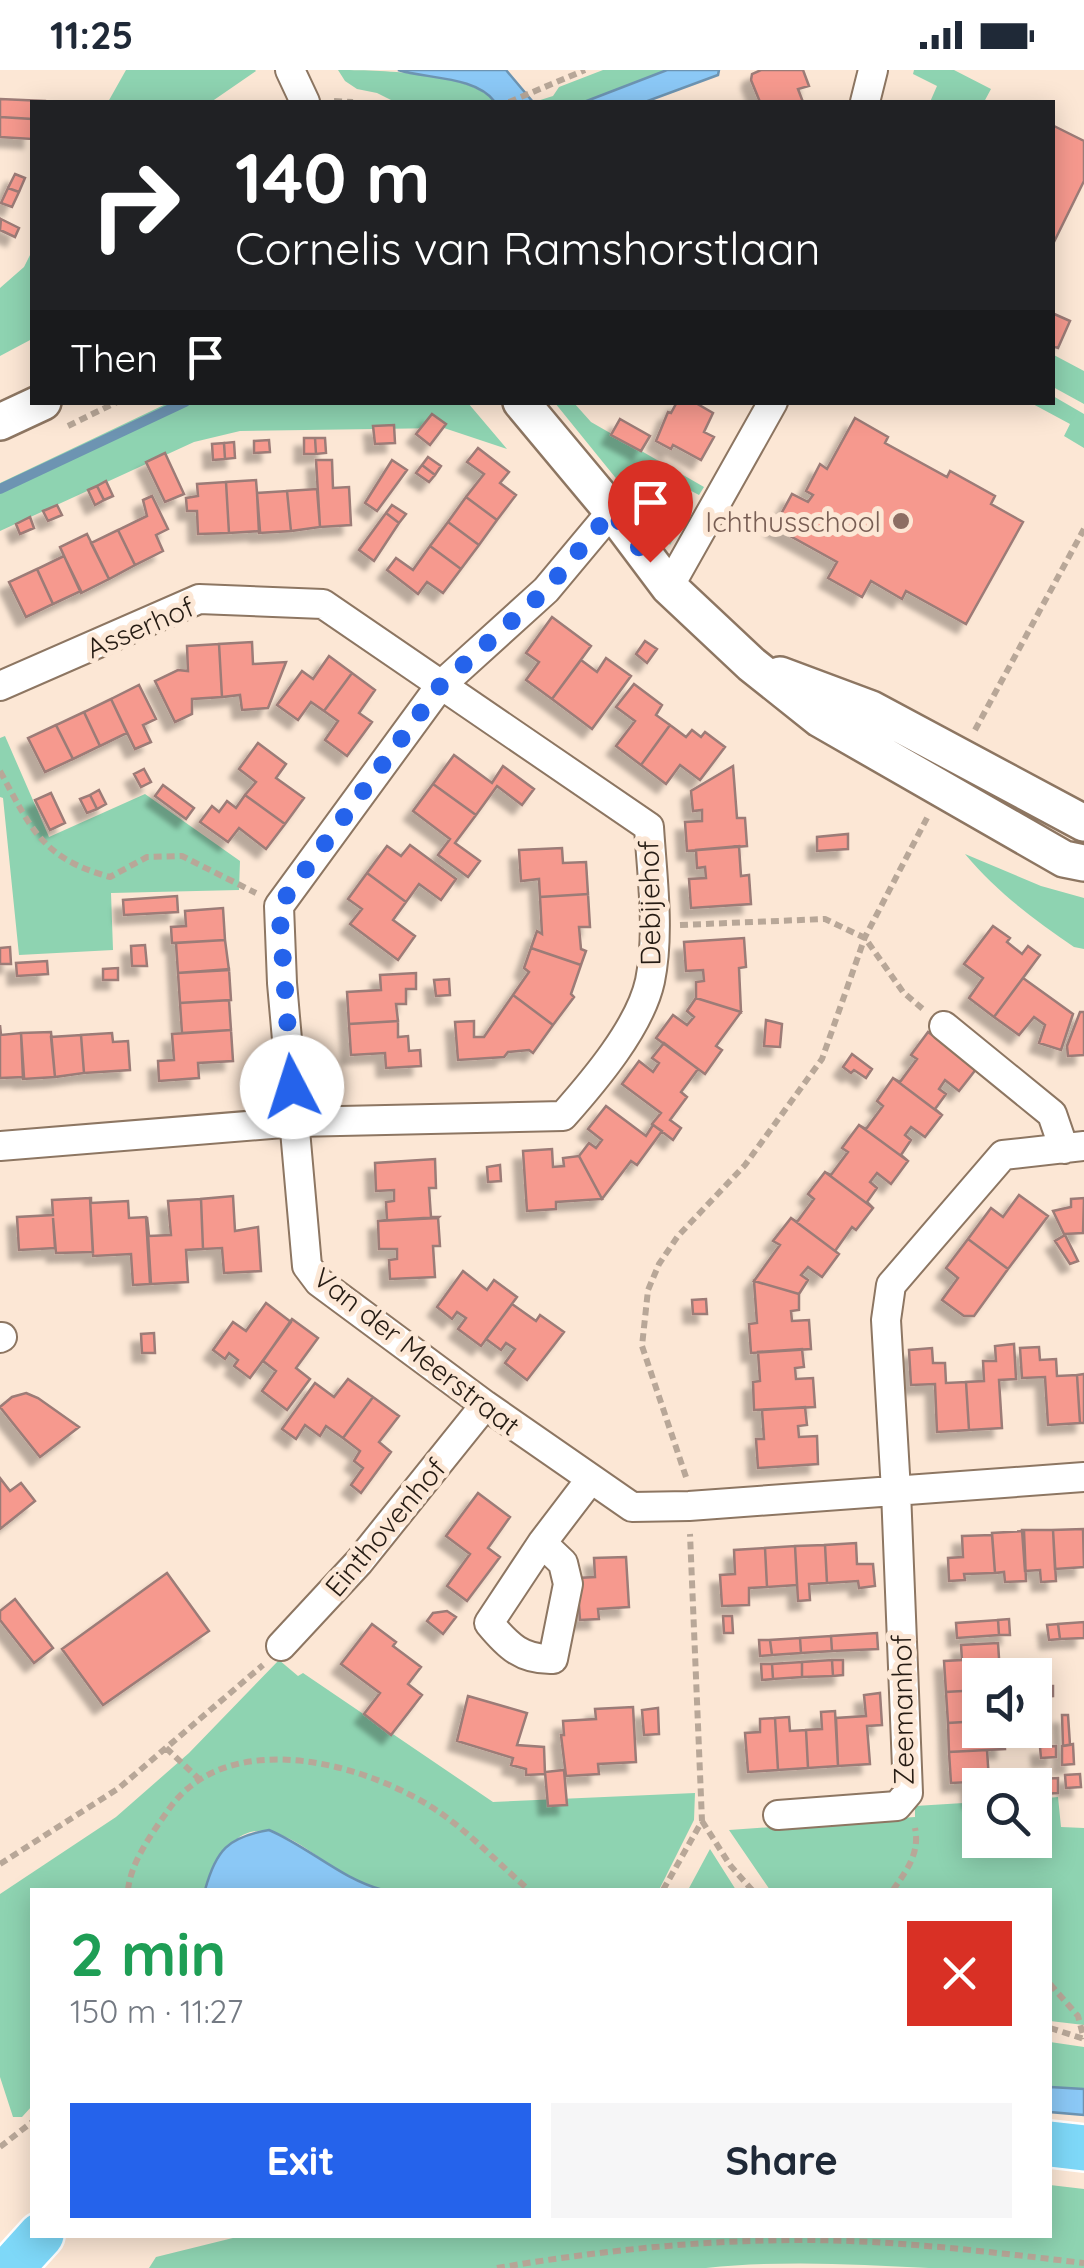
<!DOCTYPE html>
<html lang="en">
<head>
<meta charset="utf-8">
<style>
	:root { --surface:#fff; --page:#f6f6f7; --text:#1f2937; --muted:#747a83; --accent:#2563eb }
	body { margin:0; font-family:Quicksand,sans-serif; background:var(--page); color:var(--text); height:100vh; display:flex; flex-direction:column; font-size:38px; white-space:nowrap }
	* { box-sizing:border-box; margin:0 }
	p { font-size:32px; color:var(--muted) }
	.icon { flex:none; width:55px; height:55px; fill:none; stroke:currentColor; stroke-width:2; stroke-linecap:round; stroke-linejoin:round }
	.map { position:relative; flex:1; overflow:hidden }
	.side { position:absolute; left:30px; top:1818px; width:1022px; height:350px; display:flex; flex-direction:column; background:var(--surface); border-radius:0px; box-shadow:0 5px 25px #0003 }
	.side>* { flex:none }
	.guide { position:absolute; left:30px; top:30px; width:1025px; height:305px; border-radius:0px; box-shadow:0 5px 25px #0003; background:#202124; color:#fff; overflow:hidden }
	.controls { position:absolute; left:962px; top:1588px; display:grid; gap:20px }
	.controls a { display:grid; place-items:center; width:90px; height:90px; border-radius:0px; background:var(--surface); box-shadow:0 5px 25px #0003; font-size:50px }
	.pin { position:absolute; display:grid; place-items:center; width:85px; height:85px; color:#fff; margin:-102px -42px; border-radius:50% 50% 50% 0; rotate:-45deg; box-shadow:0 0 10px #0007 }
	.pin .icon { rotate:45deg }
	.me { position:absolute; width:110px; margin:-55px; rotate:355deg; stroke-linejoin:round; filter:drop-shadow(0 0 8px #0008) }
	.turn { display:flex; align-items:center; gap:35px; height:210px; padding:0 40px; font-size:45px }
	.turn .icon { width:130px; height:130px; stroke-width:2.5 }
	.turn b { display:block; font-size:70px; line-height:85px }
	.then { display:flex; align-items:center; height:95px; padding:0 40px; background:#0003; gap:20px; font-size:38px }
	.round { display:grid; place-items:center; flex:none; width:105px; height:105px; border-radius:0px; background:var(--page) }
	.head { display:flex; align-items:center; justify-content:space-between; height:170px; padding:0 40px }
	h1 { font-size:60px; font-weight:700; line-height:75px; color:#1e9e55 }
	.primary-button { display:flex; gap:20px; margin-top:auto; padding:20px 40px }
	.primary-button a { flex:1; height:115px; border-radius:0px; background:var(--accent); color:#fff; font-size:40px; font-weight:700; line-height:115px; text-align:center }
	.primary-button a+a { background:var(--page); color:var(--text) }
	.status { display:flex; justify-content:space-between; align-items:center; height:70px; padding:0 50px; background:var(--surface); direction:ltr }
	.status svg { height:28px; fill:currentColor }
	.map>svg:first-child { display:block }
	.green { fill:#8ed3b1 }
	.water { fill:#8bc8f6; stroke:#6d94b2; stroke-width:2.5 }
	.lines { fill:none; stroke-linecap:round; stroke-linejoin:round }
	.stream { stroke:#6d94b2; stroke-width:10 }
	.building { fill:#f6998e; stroke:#9c7b77; stroke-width:2.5; filter:url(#shadow) }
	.minor-casing { stroke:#8d7662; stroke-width:32 }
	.tertiary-casing { stroke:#8d7662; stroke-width:40 }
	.primary-casing { stroke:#fff; stroke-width:50 }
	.path { stroke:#b8a798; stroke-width:6; stroke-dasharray:8 5; stroke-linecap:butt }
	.minor { stroke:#fff; stroke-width:28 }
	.tertiary { stroke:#fff; stroke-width:35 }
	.primary { stroke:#7ed8f8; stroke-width:45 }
	.route { stroke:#2563eb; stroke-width:18; stroke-dasharray:0 32.4 }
	.education-dot { fill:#8d6e63; stroke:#fce7d5; stroke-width:4 }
	.labels { text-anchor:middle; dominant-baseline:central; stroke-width:10; stroke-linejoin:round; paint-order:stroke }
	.education-label { font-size:28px; fill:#785e54; stroke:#fce7d5; text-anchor:end }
	.street-label { font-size:28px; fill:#261c14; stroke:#fce7d5 }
</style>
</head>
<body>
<div class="status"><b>11:25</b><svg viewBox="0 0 49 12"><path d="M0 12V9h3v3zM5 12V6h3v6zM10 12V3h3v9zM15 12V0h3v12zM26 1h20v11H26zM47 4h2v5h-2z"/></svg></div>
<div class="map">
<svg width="1084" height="2198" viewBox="0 0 1084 2198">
	<defs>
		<filter id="shadow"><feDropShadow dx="-9" dy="9" stdDeviation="2.5" flood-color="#0004"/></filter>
	</defs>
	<rect width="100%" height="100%" fill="#fce7d5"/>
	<path class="green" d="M126,0H255L256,1L211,32H108Z
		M338,0C375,0 468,2 493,30L395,32L377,23L357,19L345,11Z
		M603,0H667L584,32H534L553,26L559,17Z
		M914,0H954L991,19L984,32H930L937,16L913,4Z
		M32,181V269L0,286V218L24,197Z
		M1052,284L1084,301V334L1053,317Z
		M1053,326L1084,344V378L1064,366L1070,354L1031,333L1052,332Z
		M168,333H468L507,379L444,358L240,361L194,372L0,461V413Z
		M555,333H574L591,352L704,417L699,425L676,413L664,436L686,448L670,475Z
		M5,666L49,767L145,724L240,791L239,820L111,823L113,880L19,885L3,728L0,727V668Z
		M965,784L1041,816L1084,828V879L1074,877C1033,849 997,822 965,784Z
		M279,1590L298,1606L303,1603L493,1732L695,1723L694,1750L659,1820H383C371,1817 358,1812 347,1806C314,1788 268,1737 231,1774C217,1787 210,1801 205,1820H32V2036L22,2047H13L0,2007V1824L116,1747L189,1683Z
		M1058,1727L1061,1757L1084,1758V1955L1050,1951V1820H770L729,1760L915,1747V1736L980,1732V1770H1035V1729Z
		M710,1779L736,1820H688Z
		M1050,1972L1084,1977V2019L1050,2017Z
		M1050,2115L1084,2119V2198C1033,2198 981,2198 929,2198C854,2194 781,2190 706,2198H149L156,2187L245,2165H1050Z"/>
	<path class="water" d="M398,0H506L533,32H495C476,6 427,9 398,0Z
		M667,0H719L718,5L645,32H584Z
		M269,1760C309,1777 341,1809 383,1820H205C216,1780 228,1767 269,1760Z
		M1050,2017L1084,2019V2045L1050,2042Z"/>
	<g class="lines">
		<path class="stream" d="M0,419L185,332"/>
	</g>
	<path class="building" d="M761,0H803L809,16L798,19L803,32H760L751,10L752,4Z
		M0,29L45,31V32H32V49L0,47Z
		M0,47L32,49V69L0,67Z
		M1052,55L1084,71V111L1052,176Z
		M15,104L25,108L19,122L8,118Z
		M8,118L19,122L12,137L1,133Z
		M1,149L19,158L15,167L0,160Z
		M1052,243L1070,251L1058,278L1052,276Z
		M677,332H694L713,343L704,362L714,367L701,390L673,375L671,379L656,371L668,342L671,343Z
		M432,344L446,354L430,375L416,364Z
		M855,348L888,367L885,373L947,407L950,401L995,426L991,434L1023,452L966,554L906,521L902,529L871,511L862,527L828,508L837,492L774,457L792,424L808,432L813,425L806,421L820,394L827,399Z
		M620,349L650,366L641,381L611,365Z
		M373,356L394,355L395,373L375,374Z
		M304,368H315L316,384H304Z
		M315,368H325L326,383L316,384Z
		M269,370L270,382L254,383V371Z
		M234,372L235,388L225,389L224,373Z
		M224,373L225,389L213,390L212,374Z
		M478,378L509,402L500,413L516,425L497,450L466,427L484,404L467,392Z
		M165,383L184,424L165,432L146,392Z
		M428,387L441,396L435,405L422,395Z
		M316,390H332L333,418L349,417L351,455L320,457Z
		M392,390L407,400L377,441L365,433Z
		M422,395L435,405L429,412L416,403Z
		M256,410L260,461L229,463L226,412Z
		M106,411L113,426L104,430L97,416Z
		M226,412L229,463L198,464L197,441H187L186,428L198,426L197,414Z
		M97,416L104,430L95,435L88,420Z
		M317,419L320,457L291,461L287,421Z
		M287,421L291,461L259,463L257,423Z
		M152,426L168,459L156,465L163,481L135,495L118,460L147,446L143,430Z
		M466,427L497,450L479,475L448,452Z
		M57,435L62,445L48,451L43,441Z
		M392,435L406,444L399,453L386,443Z
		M386,443L399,453L374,491L359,480Z
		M30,447L34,458L20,464L16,454Z
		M448,452L479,475L461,499L430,476Z
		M118,460L135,495L109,509L91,473Z
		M87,464L109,509L81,523L60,477Z
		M430,476L461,499L443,523L427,512L418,524L387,500L396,488L413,500Z
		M64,486L81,521L53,534L37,499Z
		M37,499L53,534L26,547L9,512Z
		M552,547L591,576L552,629L526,610L539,592L526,583Z
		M645,571L657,579L647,593L636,584Z
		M252,572L253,594L286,592L268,638L242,640L240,625L222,627L219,574Z
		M219,574L222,627L192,629V644L175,652L155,611L178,600L188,601L187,576Z
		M329,586L352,603L324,641L311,632L298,650L277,635L302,601L313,609Z
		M606,588L631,606L592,659L552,629L581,590L597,602Z
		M352,603L375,620L359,643L372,652L347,686L325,670L338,651L324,641Z
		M634,614L662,635L656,645L670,655L641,695L616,676L635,651L616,637Z
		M139,615L156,649L143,655L151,672L135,679L111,629Z
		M111,629L127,663L100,676L84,642Z
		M84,642L100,676L73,689L56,655Z
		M56,655L73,689L45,702L28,668Z
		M670,655L686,667L692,660L701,667L705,662L725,677L700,710L680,695L666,714L641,695Z
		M258,673L286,694L276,708L304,728L285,754L245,725L256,712L239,699Z
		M454,685L492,713L503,696L534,719L522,735L497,716L476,745L433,714Z
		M733,696L737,748H745L747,776L687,781L685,752L702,751V740L693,741L691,721Z
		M144,699L151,712L141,717L134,704Z
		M433,714L476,745L455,773L480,791L468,807L438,785L450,769L413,741Z
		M163,715L194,738L186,749L155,726Z
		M99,720L106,734L97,739L90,725Z
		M51,723L65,753L50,760L35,730Z
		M90,725L97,739L87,743L80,729Z
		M245,725L285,754L266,779L239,758L228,772L200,752L212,736L219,742L227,731L236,738Z
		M848,764V779L817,781V767Z
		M410,775L456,809L441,830L419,814L406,832L367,803L387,776L401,786Z
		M739,776L741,806L749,805L751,834L691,838L689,809L706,808L705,797L697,798L696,780Z
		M562,778L563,793L586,792L588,824L540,827L539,809L521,811L519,780Z
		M367,803L406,832L393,850L415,866L398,890L350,854L362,839L348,829Z
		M588,824L590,857H579L581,879L586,881L581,895L531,878L537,861L542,864L540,827Z
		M177,826L178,842L124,845L123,830Z
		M223,838L225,870L172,873L171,857L186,856L185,841Z
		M993,856L1010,868L1007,872L1022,884L1028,876L1040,885L994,947L969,928L983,908L964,894Z
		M744,868L746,897L739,898L741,942L696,928V912L704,911L703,900L686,901L684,872Z
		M225,870L229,900L178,903L176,873Z
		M145,875L147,896H132L131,876Z
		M10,877L11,894H0V878Z
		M531,878L581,895L571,924L574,927L553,955L513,925L529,902L524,898Z
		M47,891L48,904L17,906L16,893Z
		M118,898V910H103V899Z
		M229,899L231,930L180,933L178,903Z
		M416,903V919H406V934H396L398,951L349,954L347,922L381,920L380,905Z
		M1023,908L1073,944L1061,980L1039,973L1045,955L1034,947L1019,965L994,947Z
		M449,909L450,925L436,926L434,910Z
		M513,925L553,955L533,983L529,980L508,982L504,987L458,990L455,952L474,951V967H484Z
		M696,928L741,942L716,976L722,980L705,1004L656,968L673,945L687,955L694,947L687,941Z
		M229,930L231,960L182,963L180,933Z
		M1080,942H1084V985L1068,986L1067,976Z
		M766,950L782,954L780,977L764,976Z
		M398,951V967L408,966L409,981L420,980L421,996L386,998L385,983L351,985L349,954Z
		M0,955L1,965L21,963L24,1007L0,1008Z
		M231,960L233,991L198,993L199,1008L159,1011L158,991L174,990L172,964Z
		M51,962L55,1007L23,1009L21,963Z
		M928,962L977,998L959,1021L945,1010L939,1019L946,1024L935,1039L942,1045L893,1008L900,1012L917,989L911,985Z
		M112,963L113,972L128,971L130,1000L84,1003L81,965Z
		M81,965L84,1003L55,1007L51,967Z
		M664,973L698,999L681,1022L687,1027L670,1050L681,1058L673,1070L652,1054L661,1043L622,1014L639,991L653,1002L659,993L652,988Z
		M852,984L872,999L866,1008L854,1000L851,1003L843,997Z
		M893,1008L942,1045L925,1067L911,1057L905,1065L911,1070L901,1085L908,1091L859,1055L866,1059L883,1036L877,1031Z
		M606,1036L646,1066L653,1055L662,1061L637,1095L631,1091L602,1129L579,1086L589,1073L596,1078L602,1070L588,1059Z
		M859,1055L908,1091L891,1114L877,1103L870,1112L877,1118L867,1132L873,1138L825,1102L831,1105L848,1082L842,1078Z
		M552,1079L553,1097L564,1096L563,1088L579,1086L602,1129L556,1132V1139L527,1141L523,1081Z
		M435,1089L436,1118H429L431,1147H439L438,1148L378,1151L387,1150L386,1132L394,1131V1120L376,1121L375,1093Z
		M500,1095L501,1111L488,1112L487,1097Z
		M825,1102L873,1138L856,1160L852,1157L835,1181L839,1184L791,1148L797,1152L814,1129L808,1124Z
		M1019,1125L1048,1146L1008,1199L968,1169L991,1138L1003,1147Z
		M233,1126L235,1161L258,1157L261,1201L224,1203L222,1178L203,1179L201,1129Z
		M90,1128L93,1182L56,1183L53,1148L55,1178L19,1180L17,1147L53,1145L52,1130Z
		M90,1128H91V1133L128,1131L129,1148L146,1147L150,1214L133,1215L131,1184L93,1186Z
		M1084,1128L1083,1163L1064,1164L1053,1141L1071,1137V1129Z
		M201,1129L203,1179L186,1180L188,1212L151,1214L147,1147L149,1166L171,1165L168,1131Z
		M438,1147L440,1176H433L435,1207L390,1209L389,1190L397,1189V1179H379L378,1151Z
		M791,1148L839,1184L822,1207L808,1197L801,1205L808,1210L799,1224L754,1211L780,1175L773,1171Z
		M1065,1165L1078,1191L1070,1194L1055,1171Z
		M968,1169L1008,1199L974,1246H964L942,1230L958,1208L946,1198Z
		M463,1201L487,1220L494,1210L517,1227L481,1276L458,1259L466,1248L457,1242L452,1249L437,1237Z
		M754,1211L799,1224V1240L791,1241L792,1251L809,1250L811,1279L751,1283L749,1254L757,1253Z
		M706,1229L707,1244H693L692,1230Z
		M266,1233L291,1252L250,1308L234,1296L238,1290L229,1283L225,1289L213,1280L233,1252L246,1261Z
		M512,1234L536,1251L540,1245L564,1262L527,1310L505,1293L515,1279L506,1273L501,1280L486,1269Z
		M292,1249L318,1268L296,1298L310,1309L287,1340L262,1321L276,1301L263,1291Z
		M154,1263L155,1283H142L141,1264Z
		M1014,1274L1016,1309L999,1310L1002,1358L969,1360L966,1312L984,1311L983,1291H996L995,1276Z
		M1039,1277L1040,1290L1056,1289L1057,1306L1077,1305L1080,1353L1048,1355L1045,1307L1022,1308L1020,1278Z
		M932,1278L933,1293H945L946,1313L966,1312L969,1360L937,1362L935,1314L911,1315L909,1280Z
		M802,1279L804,1297L795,1298L796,1309L813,1308L815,1337L754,1340L753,1312L760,1311L758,1282Z
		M1084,1304V1353H1080L1077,1305Z
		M348,1309L373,1327L343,1368L326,1356L320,1366L305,1355L296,1369L282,1359L315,1313L334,1327Z
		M26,1323L38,1328L79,1357L40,1387L0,1337L12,1327Z
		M373,1327L399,1346L379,1372L391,1382L361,1423L351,1415L363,1398L354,1391L360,1381L343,1368Z
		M805,1337L807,1355L798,1356L799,1367L817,1366L818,1394L758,1398L756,1369H764L762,1340Z
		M0,1408L10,1421L21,1413L35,1431L0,1459Z
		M478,1423L510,1447L488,1478L500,1487L467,1531L447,1516L470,1484L446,1466Z
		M1083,1459L1084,1497L1055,1499L1053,1460Z
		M1022,1460H1053L1056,1511L1041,1512L1040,1500L1025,1501Z
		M1024,1461L1026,1511L1005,1512L1004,1502L995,1503L992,1463Z
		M992,1465L995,1503L964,1504L965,1510L949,1511L948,1488L963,1487L962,1466Z
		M856,1473L857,1494H873L875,1516L859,1518L858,1511L827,1513L825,1475Z
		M825,1475L827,1513L809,1514L810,1530L798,1531L795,1476Z
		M795,1476L797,1515L767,1517L765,1478Z
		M765,1478L767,1517L749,1518V1535L722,1536L720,1505L735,1504L734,1480Z
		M626,1487L629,1537L598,1539L599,1549L580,1550L577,1508L595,1507L594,1488Z
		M167,1503L209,1561L103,1635L62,1579Z
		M15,1529L53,1578L34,1593L0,1550V1541Z
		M447,1541L456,1547L443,1564L427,1551L433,1543Z
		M723,1546H732L733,1563H724Z
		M1009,1549L1010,1565H999L998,1550Z
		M998,1550L999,1565L957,1568L956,1553Z
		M1084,1552V1568L1060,1569L1058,1554Z
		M372,1554L396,1572L393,1576L421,1597L408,1614L422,1625L391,1665L364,1644L380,1623L341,1594Z
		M1058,1554L1060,1569L1049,1570L1047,1555Z
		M877,1563L878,1579L832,1581L831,1566Z
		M831,1566L832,1581L801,1583L800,1568Z
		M800,1568L801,1583L772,1585L770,1570Z
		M759,1570H770L772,1585L760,1586Z
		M998,1573L1000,1603L980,1605V1620L946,1622L944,1591L962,1590L961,1575Z
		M832,1590L833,1606L802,1607V1592Z
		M832,1590H843V1605L833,1606Z
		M802,1592V1607L773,1609L772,1594Z
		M761,1594H772L773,1609L762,1610Z
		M1037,1616H1053V1626L1038,1627Z
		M980,1620V1651L948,1653L946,1622Z
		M880,1623L882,1655L867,1656L870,1694L838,1696L836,1648L866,1646L864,1625Z
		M468,1626L527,1643L517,1675L544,1677L545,1704L526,1705V1699L511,1695L513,1688L457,1671Z
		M633,1637L636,1692L598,1694L599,1704L566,1706L561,1665H564L563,1651L596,1649L595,1639Z
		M658,1638L659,1664L644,1665L642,1640Z
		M835,1641L838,1696L808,1698L806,1660L822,1659L821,1642Z
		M1062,1645H1068L1070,1675L1063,1676Z
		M789,1647L790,1661L806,1660L808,1698L778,1700L775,1648Z
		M775,1648L778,1700L748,1702L745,1663L760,1662V1649Z
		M980,1651V1660H1009L1010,1664L1004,1665L1005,1679L949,1682L948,1653Z
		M1073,1674L1074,1694L1062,1695V1676Z
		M1056,1676V1687L1041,1688L1040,1677Z
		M987,1680L989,1710L1011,1707L1016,1715H980V1728L972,1729L970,1712L951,1713L949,1682Z
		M564,1700L567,1735L548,1736L545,1702Z
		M1080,1704L1081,1717L1066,1718L1065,1705Z
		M1058,1708V1723L1042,1724L1041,1709Z"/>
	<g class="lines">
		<g class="minor-casing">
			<path id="minor" d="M290,0L305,32
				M865,32L873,0
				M612,441L546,520L440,616L279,836L282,913L307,1196L319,1212L485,1335L632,1437L689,1436L1084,1407
				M669,517L773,332
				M0,616L199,529L323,534L649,757C652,806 660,862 650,911C640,957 594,1011 563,1046L295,1052L0,1076
				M944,956L1052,1044L1064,1079
				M0,1268L2,1267
				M542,1473L489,1553C508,1576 522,1590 553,1589L568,1514L563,1493L542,1473L590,1410
				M281,1576L359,1492L485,1335
				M778,1745L897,1736L908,1723L896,1421L886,1250L891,1215L1003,1085L1084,1076"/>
		</g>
		<g class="tertiary-casing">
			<path id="tertiary" d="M521,332L612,441L669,517L751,594L820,649L1064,789L1084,793
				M0,352L43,332
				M780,605L871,639L1084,753"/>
		</g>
		<g class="primary-casing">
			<path id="primary" d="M1050,2074L1084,2078
				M11,2198L41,2165"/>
		</g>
		<path class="path" d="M334,31L353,32
			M509,32L585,0
			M68,356L117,332
			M975,660L1084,459
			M0,701C32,760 42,788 110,807L147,787L182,786L256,823
			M680,855L825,849L865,868L903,922L924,940
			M686,1407L642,1276L648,1220L659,1194L678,1166L745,1095L822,989L865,867L928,746
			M166,1678L198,1708
			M702,1751L730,1795L752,1820
			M0,1794L119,1718L263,1595
			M128,1820C131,1791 153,1762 169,1739C229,1654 371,1694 442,1744C473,1766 500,1795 529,1820
			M663,1820L702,1751L690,1464
			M893,1820C907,1800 920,1783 915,1758
			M1050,1914L1078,1946L1084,1969
			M1050,1958L1084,1969
			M0,2077L32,2052
			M497,2198C597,2181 700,2170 802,2170C896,2170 990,2182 1084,2193"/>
		<use href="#minor" class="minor"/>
		<use href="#tertiary" class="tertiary"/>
		<use href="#primary" class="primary"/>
	</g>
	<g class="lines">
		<path class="route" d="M292,1017L279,836L440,616L546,520L612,441L650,492"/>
	</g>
	<circle class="education-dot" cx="901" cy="451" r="10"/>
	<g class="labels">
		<g class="education-label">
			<text x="881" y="451">Ichthusschool</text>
		</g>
		<g class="street-label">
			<text transform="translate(140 557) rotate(-23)">Asserhof</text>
			<text transform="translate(649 833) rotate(-91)">Debijehof</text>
			<text transform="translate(417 1281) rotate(38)">Van der Meerstraat</text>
			<text transform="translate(385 1457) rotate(-50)">Einthovenhof</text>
			<text transform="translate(902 1640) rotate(-91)">Zeemanhof</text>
		</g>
	</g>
</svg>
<div class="controls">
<a><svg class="icon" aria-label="sound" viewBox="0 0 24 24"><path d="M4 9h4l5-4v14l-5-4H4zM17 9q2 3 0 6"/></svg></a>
<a><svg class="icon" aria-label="search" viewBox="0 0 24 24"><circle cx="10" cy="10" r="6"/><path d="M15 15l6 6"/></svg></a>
</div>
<div class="pin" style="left:650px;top:492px;background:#d93025"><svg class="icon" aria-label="arrive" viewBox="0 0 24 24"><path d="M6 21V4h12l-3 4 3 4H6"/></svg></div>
<svg class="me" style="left:292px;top:1017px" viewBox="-20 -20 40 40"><circle r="19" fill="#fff"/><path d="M0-13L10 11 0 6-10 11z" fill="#2563eb"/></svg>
<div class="guide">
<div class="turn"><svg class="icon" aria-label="right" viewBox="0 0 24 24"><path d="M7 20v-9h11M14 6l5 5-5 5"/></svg><div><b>140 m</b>Cornelis van Ramshorstlaan</div></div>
<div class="then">Then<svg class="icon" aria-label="arrive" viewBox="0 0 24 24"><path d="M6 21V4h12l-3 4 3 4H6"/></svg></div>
</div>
<section class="side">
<div class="head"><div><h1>2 min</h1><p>150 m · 11:27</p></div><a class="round" style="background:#d93025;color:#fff"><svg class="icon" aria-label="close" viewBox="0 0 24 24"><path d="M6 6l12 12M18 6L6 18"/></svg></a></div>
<div class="primary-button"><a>Exit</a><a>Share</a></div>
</section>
</div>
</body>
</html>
